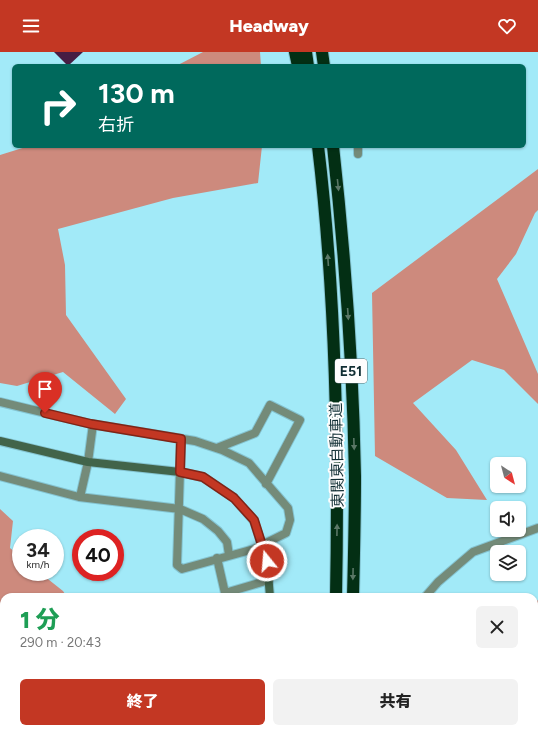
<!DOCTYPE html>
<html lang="ja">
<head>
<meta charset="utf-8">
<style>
	:root { --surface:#fff; --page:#f2f2f2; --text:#222; --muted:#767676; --accent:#c33723 }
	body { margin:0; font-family:Figtree,"Noto Sans JP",sans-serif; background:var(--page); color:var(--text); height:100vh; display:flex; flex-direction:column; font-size:15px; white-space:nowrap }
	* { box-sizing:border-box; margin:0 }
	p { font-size:13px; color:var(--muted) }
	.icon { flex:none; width:22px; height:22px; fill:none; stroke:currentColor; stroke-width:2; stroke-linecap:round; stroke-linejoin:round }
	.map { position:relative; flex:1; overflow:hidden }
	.panel { position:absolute; left:0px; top:541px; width:538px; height:140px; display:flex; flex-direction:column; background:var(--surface); border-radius:12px 12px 0 0; box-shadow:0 1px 3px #0004 }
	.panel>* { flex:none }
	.hud { position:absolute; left:12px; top:12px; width:514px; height:84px; border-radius:6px; box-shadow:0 1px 3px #0004; background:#00695c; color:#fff; overflow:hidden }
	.needle { width:26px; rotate:144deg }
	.buttons { position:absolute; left:490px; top:405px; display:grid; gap:8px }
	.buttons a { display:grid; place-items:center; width:36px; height:36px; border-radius:6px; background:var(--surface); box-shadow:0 1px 3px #0004; font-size:20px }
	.speed { position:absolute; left:12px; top:477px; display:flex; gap:8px; font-size:20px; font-weight:700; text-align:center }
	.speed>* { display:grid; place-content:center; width:52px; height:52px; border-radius:50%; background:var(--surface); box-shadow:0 1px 3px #0004; line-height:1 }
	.speed small { font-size:10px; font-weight:400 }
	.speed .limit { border:6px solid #d22; background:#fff; color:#111 }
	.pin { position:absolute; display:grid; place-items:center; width:34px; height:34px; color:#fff; margin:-41px -17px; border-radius:50% 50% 50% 0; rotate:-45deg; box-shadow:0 0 4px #0007 }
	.pin .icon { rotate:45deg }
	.me { position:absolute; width:44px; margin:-22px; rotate:343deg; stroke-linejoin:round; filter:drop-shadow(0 0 3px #0008) }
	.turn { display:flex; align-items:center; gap:14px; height:84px; padding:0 20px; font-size:18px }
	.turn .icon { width:52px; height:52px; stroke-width:2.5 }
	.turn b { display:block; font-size:28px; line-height:34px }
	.round { display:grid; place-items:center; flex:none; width:42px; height:42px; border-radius:6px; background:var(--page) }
	.overview { display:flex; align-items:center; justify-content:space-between; height:68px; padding:0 20px }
	h1 { font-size:24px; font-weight:800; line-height:30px; color:#1e9e55 }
	.button { display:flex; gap:8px; margin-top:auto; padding:8px 20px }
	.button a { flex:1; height:46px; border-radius:6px; background:var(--accent); color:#fff; font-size:16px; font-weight:800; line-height:46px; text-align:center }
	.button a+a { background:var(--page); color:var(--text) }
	header { display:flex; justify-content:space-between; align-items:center; height:52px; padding:0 20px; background:var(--accent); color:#fff; font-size:18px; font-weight:800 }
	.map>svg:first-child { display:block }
	.forest { fill:#cd8a7d }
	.building { fill:#471d43 }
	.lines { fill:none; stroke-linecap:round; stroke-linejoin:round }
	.street-casing { stroke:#85c4d1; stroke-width:10 }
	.secondary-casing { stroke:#85c4d1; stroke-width:10 }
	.highway-casing { stroke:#85c4d1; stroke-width:14 }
	.street { stroke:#748b79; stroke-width:8 }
	.secondary { stroke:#42644a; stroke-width:8 }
	.highway { stroke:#032f14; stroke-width:12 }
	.oneway { fill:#5a7766 }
	.route-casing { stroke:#7f2417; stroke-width:10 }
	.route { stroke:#c33723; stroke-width:7 }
	.labels { text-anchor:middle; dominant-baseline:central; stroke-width:4; stroke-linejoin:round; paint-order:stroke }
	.shield { fill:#fdfdfd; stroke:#576c70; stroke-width:1 }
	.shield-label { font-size:14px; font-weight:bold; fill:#102e33 }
	.street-label { font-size:15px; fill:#102e33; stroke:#fdfdfd }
</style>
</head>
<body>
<header><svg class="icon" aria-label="menu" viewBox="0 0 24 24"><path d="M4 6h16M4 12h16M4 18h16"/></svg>Headway<svg class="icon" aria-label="heart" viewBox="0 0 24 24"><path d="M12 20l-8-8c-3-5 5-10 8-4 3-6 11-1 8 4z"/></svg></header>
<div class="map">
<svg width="538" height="681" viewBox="0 0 538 681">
	<rect width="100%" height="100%" fill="#a2eaf8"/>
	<path class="forest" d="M203,0H260L261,14H176Z
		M29,94H262L258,131L173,146L58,177L65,213L66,263L126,347L115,362L63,320L17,334L0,331V103Z
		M538,117V158L535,161L516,202L497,227L538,322V352L504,318L472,308L413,351L456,398L487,448L447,446L375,404L372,241Z
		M0,457L13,469L10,496L21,505V520H39L63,539L67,545H4V555L0,552Z
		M538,548V607L534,614V552Z"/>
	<path class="building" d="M54,0H83L68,14Z"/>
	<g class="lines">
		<g class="street-casing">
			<path id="street" d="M358,94V102
				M0,350L91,372L195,389L222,398L249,411L288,456L290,468L286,481L254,497L182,517L177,513L181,387
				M217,396L255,381L270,353L300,368L266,432
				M0,424L79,445L180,457L203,467L218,479L227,490L229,503
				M80,445L88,410L93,372
				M217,506L225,541L269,528
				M425,545L438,530L473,500L538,476
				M0,571L4,573
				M140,677L142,681
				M473,677L477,681"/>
		</g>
		<g class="secondary-casing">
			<path id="secondary" d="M0,389L88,410L180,420L203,425L234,446L254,469L267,509L270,545"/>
		</g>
		<g class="highway-casing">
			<path id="highway" d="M295,0L298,14
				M306,0L308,14
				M322,0L324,14
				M318,94C336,244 339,394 336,545
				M333,94C345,203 353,314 355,424C355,464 354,505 353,545
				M534,647L538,644
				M327,681L328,677
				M345,681L346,677
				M495,681L500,677"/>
		</g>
		<use href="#street" class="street"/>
		<use href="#secondary" class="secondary"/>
		<use href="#highway" class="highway"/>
	</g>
	<defs><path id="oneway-solid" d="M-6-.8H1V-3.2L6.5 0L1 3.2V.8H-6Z"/></defs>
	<g class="oneway">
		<use href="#oneway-solid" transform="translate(338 133) rotate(84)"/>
		<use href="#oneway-solid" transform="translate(328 208) rotate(-94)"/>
		<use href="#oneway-solid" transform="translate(348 262) rotate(86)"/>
		<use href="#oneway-solid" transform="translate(354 392) rotate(88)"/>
		<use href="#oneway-solid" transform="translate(337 478) rotate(-89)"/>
		<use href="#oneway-solid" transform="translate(353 522) rotate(91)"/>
	</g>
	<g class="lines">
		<g class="route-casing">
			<path id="route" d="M45,361L91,372L181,387L180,420L203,425L234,446L254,468L267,509"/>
		</g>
		<use href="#route" class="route"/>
	</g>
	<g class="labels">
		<rect class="shield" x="335" y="307" width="32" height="24" rx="3"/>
		<g class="shield-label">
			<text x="351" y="319">E51</text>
		</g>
		<g class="street-label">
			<text transform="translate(337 403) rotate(-91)">東関東自動車道</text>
		</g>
	</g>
</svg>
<div class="buttons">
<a><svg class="needle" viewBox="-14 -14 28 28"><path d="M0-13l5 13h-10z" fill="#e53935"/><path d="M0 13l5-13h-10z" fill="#767676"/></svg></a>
<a><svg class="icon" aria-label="sound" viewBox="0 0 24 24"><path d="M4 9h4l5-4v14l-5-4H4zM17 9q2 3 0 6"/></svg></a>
<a><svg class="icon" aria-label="layers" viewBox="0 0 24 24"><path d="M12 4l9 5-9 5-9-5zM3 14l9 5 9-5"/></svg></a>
</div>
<div class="speed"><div>34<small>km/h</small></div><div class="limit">40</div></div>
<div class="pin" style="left:45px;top:361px;background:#d93025"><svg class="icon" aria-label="arrive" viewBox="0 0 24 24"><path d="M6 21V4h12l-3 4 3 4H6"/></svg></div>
<svg class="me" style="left:267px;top:509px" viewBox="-20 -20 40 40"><circle r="17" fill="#c33723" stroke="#fff" stroke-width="3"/><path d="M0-11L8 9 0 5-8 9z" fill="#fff"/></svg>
<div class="hud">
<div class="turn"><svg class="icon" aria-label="right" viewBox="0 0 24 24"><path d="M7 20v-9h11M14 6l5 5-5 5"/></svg><div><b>130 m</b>右折</div></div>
</div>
<section class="panel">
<div class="overview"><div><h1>1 分</h1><p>290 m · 20:43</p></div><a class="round"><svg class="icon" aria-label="close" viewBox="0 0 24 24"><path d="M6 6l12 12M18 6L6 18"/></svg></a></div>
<div class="button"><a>終了</a><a>共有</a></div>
</section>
</div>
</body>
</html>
